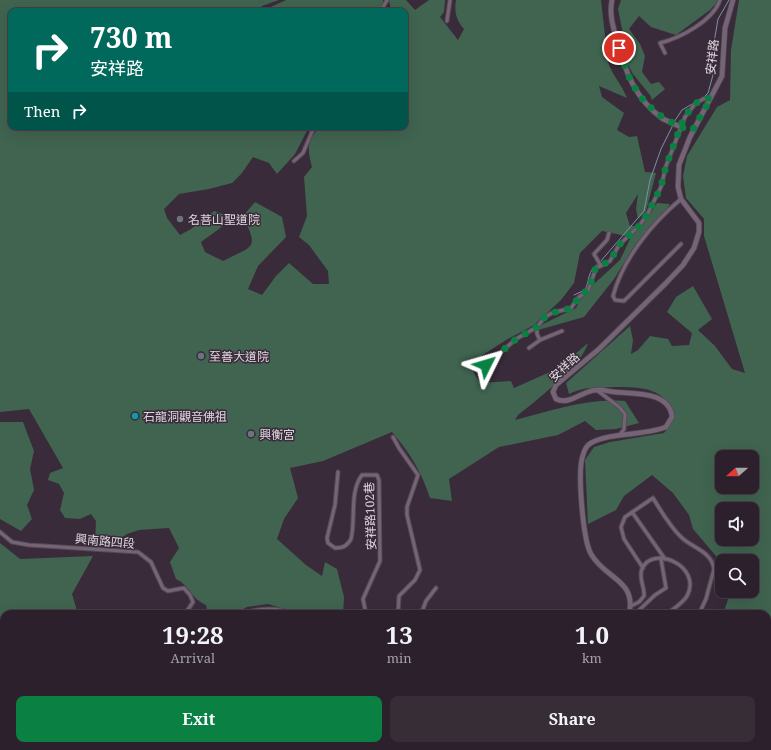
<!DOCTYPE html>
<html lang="en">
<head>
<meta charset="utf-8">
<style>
	:root { --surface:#2b202b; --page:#372d37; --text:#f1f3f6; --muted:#a6a3a9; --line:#473e47; --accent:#0b8043 }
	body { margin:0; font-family:"Noto Serif","Noto Sans TC",serif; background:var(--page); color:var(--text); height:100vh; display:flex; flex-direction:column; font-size:15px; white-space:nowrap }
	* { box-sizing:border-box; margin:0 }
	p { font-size:13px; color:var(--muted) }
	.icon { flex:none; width:22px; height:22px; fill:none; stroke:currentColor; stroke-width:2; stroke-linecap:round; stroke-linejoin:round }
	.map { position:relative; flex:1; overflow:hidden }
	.drawer { position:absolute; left:0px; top:610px; width:771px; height:140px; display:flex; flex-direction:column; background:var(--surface); border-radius:12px 12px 0 0; box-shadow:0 4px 16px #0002,0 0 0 1px var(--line) }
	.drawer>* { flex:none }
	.banner { position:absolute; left:8px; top:8px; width:400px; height:122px; border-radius:8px; box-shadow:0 4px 16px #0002,0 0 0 1px var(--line); background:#00695c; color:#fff; overflow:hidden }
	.needle { width:26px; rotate:249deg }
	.tools { position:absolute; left:715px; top:450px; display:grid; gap:8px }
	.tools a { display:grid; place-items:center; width:44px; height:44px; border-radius:8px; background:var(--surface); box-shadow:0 4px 16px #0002,0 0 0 1px var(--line); font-size:20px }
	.pin { position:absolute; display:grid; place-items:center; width:34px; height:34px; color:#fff; margin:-17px; border:2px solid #fff; border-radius:50%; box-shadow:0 1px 4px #0007 }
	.me { position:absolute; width:44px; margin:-22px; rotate:50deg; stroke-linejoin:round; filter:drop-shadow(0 0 3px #0008) }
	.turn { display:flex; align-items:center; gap:14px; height:84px; padding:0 16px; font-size:18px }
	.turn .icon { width:52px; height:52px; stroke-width:2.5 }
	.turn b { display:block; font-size:28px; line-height:34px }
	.then { display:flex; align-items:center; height:38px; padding:0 16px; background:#0003; gap:8px; font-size:15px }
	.eta { display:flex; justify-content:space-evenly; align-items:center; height:68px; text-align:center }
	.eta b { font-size:24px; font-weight:700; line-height:28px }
	.cta { display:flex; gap:8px; margin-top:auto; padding:8px 16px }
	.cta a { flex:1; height:46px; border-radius:8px; background:var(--accent); color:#fff; font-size:16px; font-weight:700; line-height:46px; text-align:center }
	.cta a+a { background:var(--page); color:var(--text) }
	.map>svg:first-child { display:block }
	.green { fill:#406450; fill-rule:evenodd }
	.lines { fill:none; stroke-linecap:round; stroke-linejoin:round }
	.stream { stroke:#7d90ac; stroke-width:1 }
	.street-casing { stroke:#564a56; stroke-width:5 }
	.secondary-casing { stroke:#564a56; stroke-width:6 }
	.street { stroke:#756475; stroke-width:3 }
	.secondary { stroke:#756475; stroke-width:4.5 }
	.secondary-bridge-casing { stroke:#564a56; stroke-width:6; stroke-linecap:butt }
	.secondary-bridge { stroke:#756475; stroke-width:4.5 }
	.route { stroke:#0b8043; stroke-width:7; stroke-dasharray:0 12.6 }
	.worship-dot { fill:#6b7280; stroke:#392b39; stroke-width:1.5 }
	.culture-dot { fill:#0f9aa8; stroke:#392b39; stroke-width:1.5 }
	.labels { text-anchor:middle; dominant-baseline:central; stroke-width:3; stroke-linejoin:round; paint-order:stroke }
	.street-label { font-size:12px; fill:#e0d6e0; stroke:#392b39 }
	.poi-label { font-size:12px; fill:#e0d6e0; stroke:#392b39; text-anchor:start }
</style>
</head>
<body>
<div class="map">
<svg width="771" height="750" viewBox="0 0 771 750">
	<rect width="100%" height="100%" fill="#392b39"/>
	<path class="green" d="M0,0H279L262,6L258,11H11V127H309L295,154L277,174L269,163L253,157L242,173L232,183L209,189L179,194L164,209L167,218L180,235L191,229L214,211L234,218L201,242L205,252L223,261C254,245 259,250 243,216L255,202L282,217L286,237L258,266L248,289L262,295L276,276L289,263L313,284H329L328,271L309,245L299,237L307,216L304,177L312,167C307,148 307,142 319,127H370L388,131L389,127H405V11H391L389,0H406L415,10L429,0H445L444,12L440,17L458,40L464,29C456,20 454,11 456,0H601L608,62C612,75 621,83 627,98L599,86L602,97L624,113L617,130L629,137L637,136L645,172L656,173L646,211L638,219L636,209L638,194L626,213L630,226H642L657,203L670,204L655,227L636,244L614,279L584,317L538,330L541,325L576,308L583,294L620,260L631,237L602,231L580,253L574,283L561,300L534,325L506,340L469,364L480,383L511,381L514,388L559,368L588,343C583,364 536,401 518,415L515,420C551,411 586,398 625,401L639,423L616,429L596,430L585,421L558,435L499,447L449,479L452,501L430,498C421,471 410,453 392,432L323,461L290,468L298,498L284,519L277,539L306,565L322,576L325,562L337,569L344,597L343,614H301L268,604L247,607L235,614H208L206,605C189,597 192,587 176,579L170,562L179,548L169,528L139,530L127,534L109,546L95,543L96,521L91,514L80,519L65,518L60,510L64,493L59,484L48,480L50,473L63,468L29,409L0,412Z
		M286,0H383V5L379,11H262Z
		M621,0H719L710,10L676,35L651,27L639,16L629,29L640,44L645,56L642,72L651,84L659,82L665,89L652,100L650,95L633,74L627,63L630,47L622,29L618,9Z
		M739,0H771V750H654L653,746H767V614H723L731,591H752V561H722V563L693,529L689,515L673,493L652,475L624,496L616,510L588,524L585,460L594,447L610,442L664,433L674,418C667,387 641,387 615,387C596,388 586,386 569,394L566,383L630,326L633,340L631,354L638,350L650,336L668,339L672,346L689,345L692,333L667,312L676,297L693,286L712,319L698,330L715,346L732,369L745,373L704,236V219L686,198L683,176L687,156L717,107L730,100L731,50ZM722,457H752V487H722ZM722,509H752V539H722Z
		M0,422H23L34,451L30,469L34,490L27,505L32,519L21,531L0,519Z
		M0,543L20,559L93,556L72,594L78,614H4V688L0,684Z
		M49,746H69L72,750H40Z
		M163,746H408L406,750H164Z
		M429,746L455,747L452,750H426Z"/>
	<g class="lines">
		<path class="stream" d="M704,97L708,93L713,75L711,60L718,19L729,0
			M674,122L682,110L694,103
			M600,262L644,211L650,180L661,149L673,125
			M574,295L585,290C590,280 587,271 598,264"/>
		<g class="street-casing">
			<path id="street" d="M381,11L387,0
				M447,21L450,0
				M665,53L660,43C680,38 713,21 720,0
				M294,161L303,153L314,127
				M681,199C651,224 623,259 613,296L615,300L624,301L681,244
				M601,266L594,254L607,240L609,233
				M562,331L540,340L537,334V327L545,317L552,313L571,308L579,297L588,291L596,268L610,261L619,245L640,225L648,213L661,187L666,166L685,117L695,104L703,99L711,98
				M529,348L540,340
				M486,365L516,339L537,327
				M598,391L619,407L625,414L624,429L620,435
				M393,437L399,448L418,475L407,507V515L420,570L415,580L399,596L398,614
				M338,472L335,505L327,538L328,543L335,548C343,548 347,546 351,539C356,519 349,492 362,475H377L379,480L380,561L363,599L366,614
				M632,512L665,559
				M0,532L12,542L29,545L138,552L151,562L163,588L168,591L184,588L190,595L193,602L185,614
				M643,568L624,539L621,527L625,517L653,498C661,511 669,525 680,536C691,548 711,550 714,569L706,599L699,614
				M631,606L639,602L644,596C645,586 638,579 642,569C652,544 703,566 687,596C683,603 673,609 667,614
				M242,614C257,608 277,607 292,614
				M421,614L426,601L436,588
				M635,614L655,595L666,588L661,559
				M0,739L4,740
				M111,746L115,750
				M494,746L496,750
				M417,750L418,746
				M508,750L518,746"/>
		</g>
		<g class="secondary-casing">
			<path id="secondary" d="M612,0C609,14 613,27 617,40C625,71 635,99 663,119
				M629,614C637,580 605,579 591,554C583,540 577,471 583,455C584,451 587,445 591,443C610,432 644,436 666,427L672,417C670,391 634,394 615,392C609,392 603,389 597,390C583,390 569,406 556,399L553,392L556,385L599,349L666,283L683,265L694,248L699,232V223L681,199L678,187L679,165L690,137L722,76L725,28L733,0
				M527,746L529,750"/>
		</g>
		<use href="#street" class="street"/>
		<use href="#secondary" class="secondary"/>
		<g class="secondary-bridge-casing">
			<path id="secondary-bridge" d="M663,119L683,128"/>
		</g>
		<use href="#secondary-bridge" class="secondary-bridge"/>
	</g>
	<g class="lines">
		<path class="route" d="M486,365L516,339L537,327L545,317L552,313L571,308L579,297L590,288L593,273L596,268L610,261L619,245L640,225L648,213L661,187L666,166L684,117L695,104L703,99L711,98L692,131C649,116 631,92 619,48"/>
	</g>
	<g class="worship-dot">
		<circle cx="180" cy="219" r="4"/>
		<circle cx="201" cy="356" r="4"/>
		<circle cx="251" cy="434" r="4"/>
	</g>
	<circle class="culture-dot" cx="135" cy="416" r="4"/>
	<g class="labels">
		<g class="street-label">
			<text transform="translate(712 57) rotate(-84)">安祥路</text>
			<text transform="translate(564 367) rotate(-42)">安祥路</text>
			<text transform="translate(370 516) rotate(-92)">安祥路102巷</text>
			<text transform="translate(105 541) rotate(5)">興南路四段</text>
		</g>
		<g class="poi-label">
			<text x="188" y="219">名菩山聖道院</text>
			<text x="209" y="356">至善大道院</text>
			<text x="143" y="416">石龍洞觀音佛祖</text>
			<text x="259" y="434">興衡宮</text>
		</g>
	</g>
</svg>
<div class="tools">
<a><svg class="needle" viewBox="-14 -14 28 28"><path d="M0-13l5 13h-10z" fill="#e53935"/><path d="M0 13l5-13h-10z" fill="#a6a3a9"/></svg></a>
<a><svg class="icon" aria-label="sound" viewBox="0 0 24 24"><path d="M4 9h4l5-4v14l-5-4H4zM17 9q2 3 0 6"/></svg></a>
<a><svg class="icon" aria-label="search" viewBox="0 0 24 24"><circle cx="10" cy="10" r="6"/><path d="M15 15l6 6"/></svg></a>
</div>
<div class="pin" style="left:619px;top:48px;background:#d93025"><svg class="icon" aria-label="arrive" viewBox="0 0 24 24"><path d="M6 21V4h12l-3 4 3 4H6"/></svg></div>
<svg class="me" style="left:486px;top:365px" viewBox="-20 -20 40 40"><path d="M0-17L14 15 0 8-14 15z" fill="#0b8043" stroke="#fff" stroke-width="4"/></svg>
<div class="banner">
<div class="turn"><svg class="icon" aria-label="right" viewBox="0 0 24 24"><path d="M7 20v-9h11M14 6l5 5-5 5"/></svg><div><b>730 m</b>安祥路</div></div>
<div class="then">Then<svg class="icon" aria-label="right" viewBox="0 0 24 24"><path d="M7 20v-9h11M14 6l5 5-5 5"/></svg></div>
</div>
<section class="drawer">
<div class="eta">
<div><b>19:28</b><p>Arrival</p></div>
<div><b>13</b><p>min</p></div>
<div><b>1.0</b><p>km</p></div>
</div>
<div class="cta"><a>Exit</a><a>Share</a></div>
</section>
</div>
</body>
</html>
